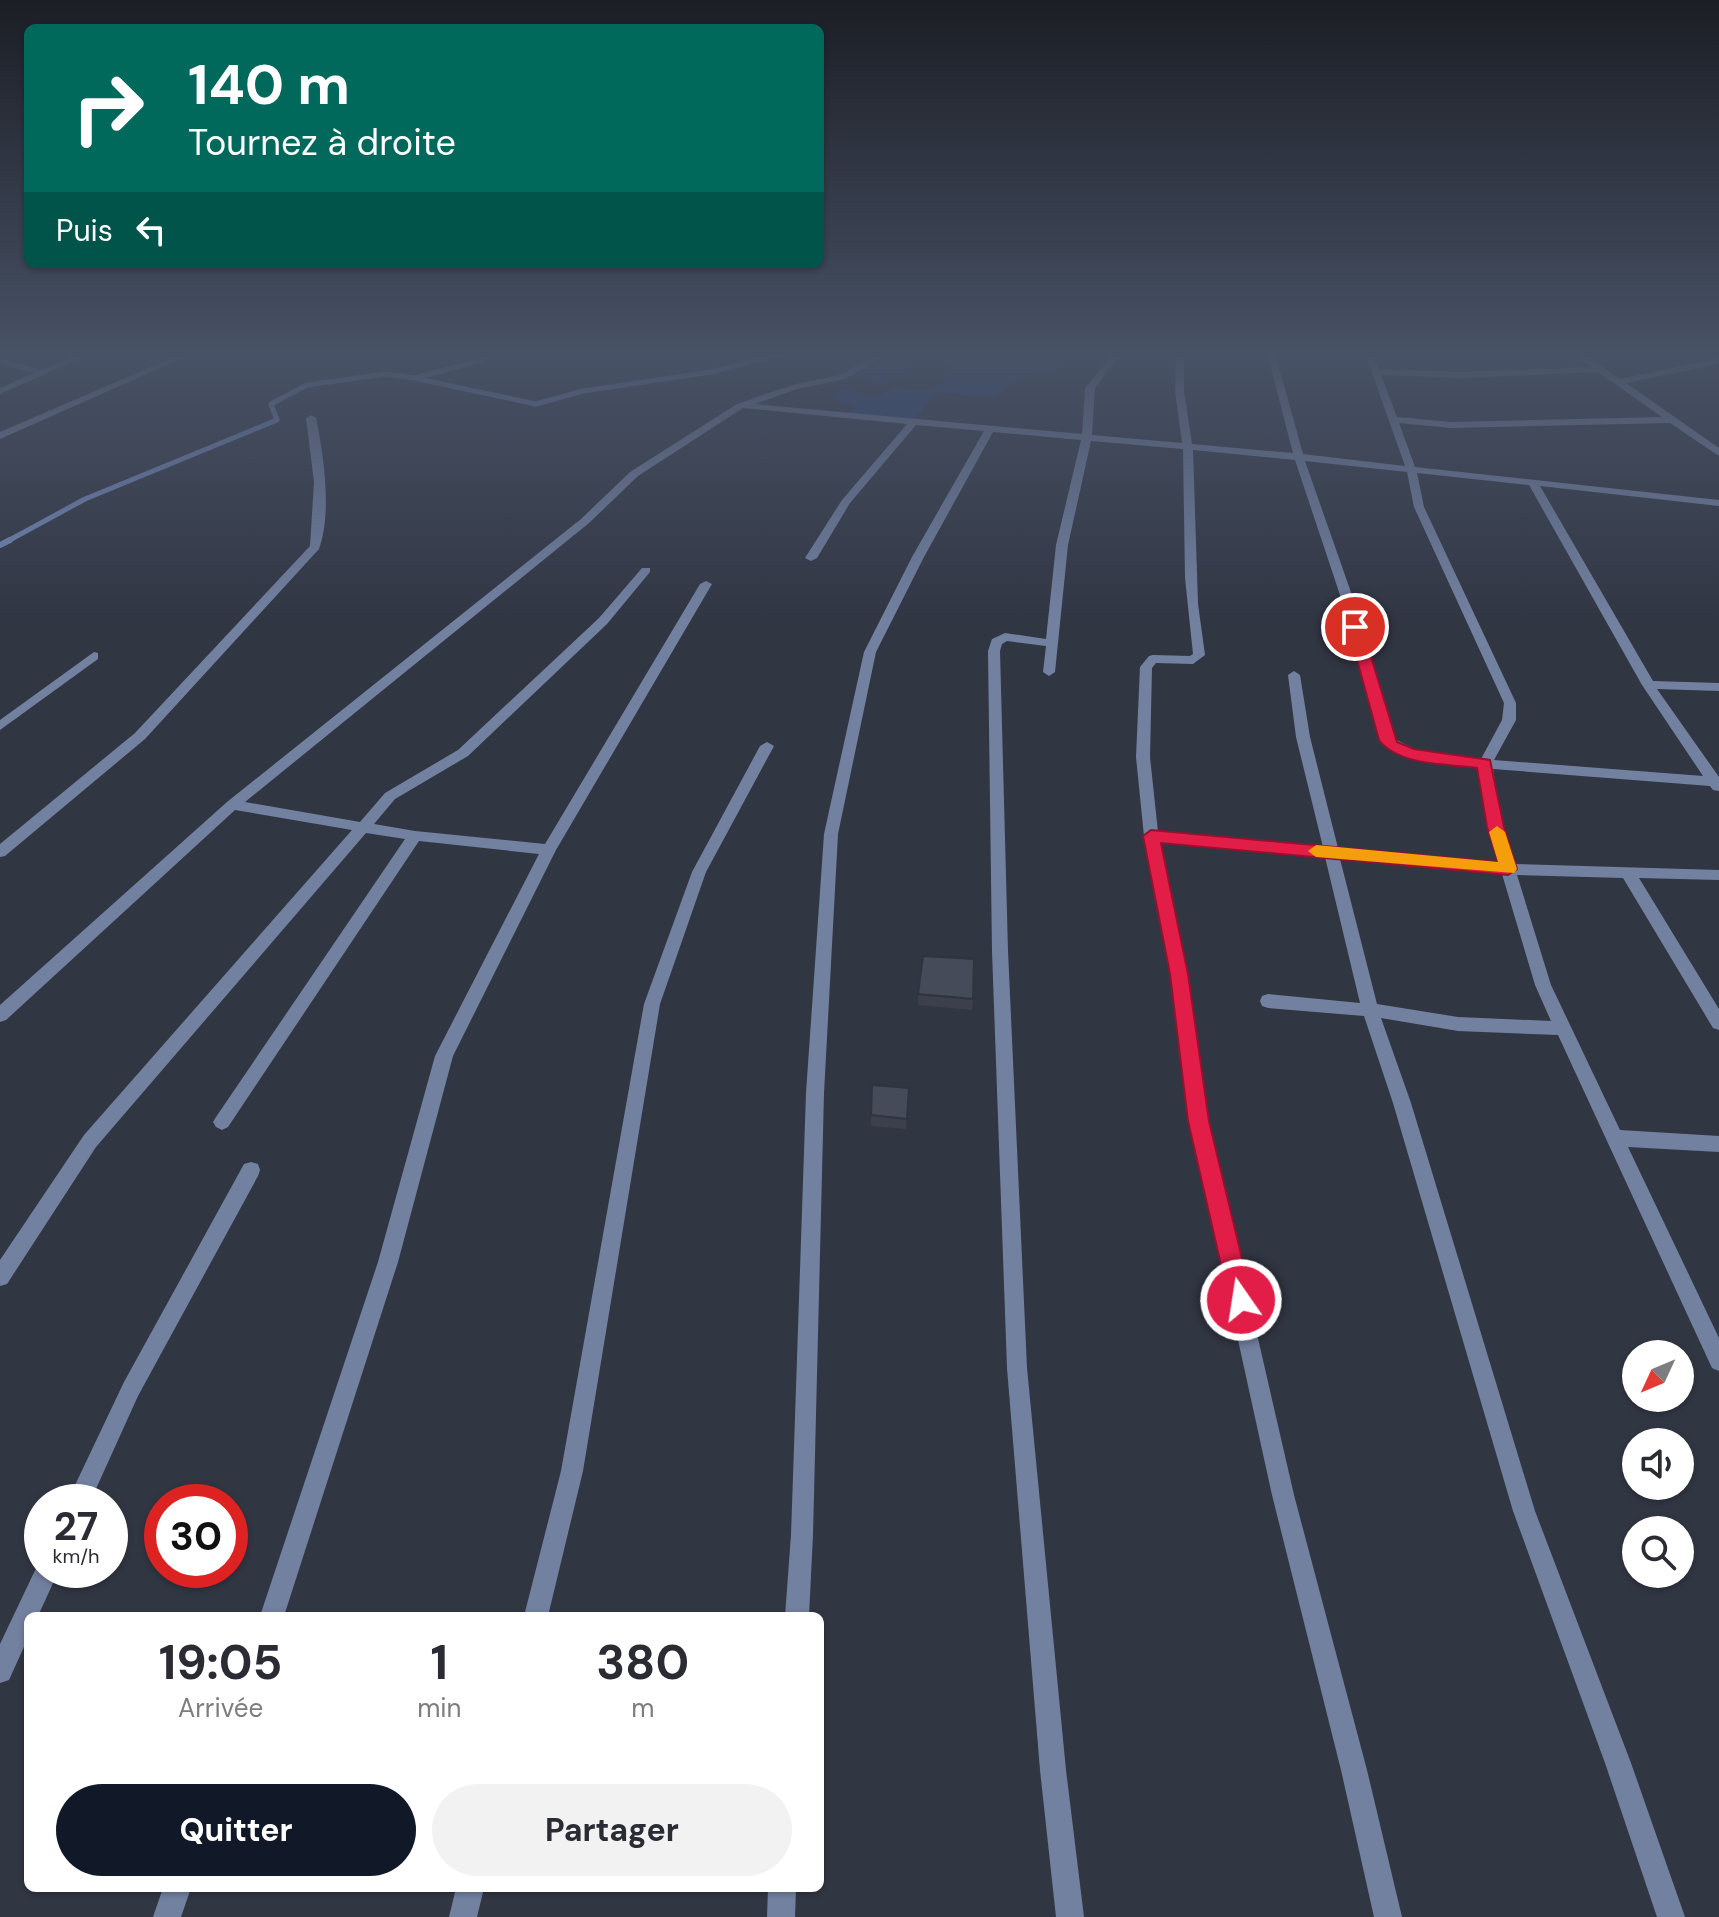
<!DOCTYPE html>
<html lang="fr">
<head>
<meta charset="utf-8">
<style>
	:root { --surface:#fff; --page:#f2f2f3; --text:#2b2b33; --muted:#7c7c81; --accent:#111827 }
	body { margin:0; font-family:"DM Sans",sans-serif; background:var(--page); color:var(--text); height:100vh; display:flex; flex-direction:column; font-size:30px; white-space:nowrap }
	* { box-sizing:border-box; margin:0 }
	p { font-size:26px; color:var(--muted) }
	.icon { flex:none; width:44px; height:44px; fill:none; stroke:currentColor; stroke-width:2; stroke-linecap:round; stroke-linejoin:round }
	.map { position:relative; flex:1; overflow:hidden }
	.panel { position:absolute; left:24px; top:1612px; width:800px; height:280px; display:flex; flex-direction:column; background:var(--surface); border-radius:12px; box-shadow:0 2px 6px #0004 }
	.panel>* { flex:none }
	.top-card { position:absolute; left:24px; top:24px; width:800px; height:244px; border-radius:12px; box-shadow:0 2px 6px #0004; background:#00695c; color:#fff; overflow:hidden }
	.needle { width:52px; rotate:226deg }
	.tools { position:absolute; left:1622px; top:1340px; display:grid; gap:16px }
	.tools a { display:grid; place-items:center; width:72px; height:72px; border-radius:50%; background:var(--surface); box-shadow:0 2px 6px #0004; font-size:40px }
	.speed { position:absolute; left:24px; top:1484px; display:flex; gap:16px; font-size:40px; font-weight:700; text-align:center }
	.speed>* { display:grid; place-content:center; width:104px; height:104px; border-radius:50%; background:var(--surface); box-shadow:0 2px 6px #0004; line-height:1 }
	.speed small { font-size:20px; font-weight:400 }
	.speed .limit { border:12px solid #d22; background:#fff; color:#111 }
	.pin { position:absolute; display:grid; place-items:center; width:68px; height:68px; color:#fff; margin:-34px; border:4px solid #fff; border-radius:50%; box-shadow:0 2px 8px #0007 }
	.me { position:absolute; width:88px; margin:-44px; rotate:347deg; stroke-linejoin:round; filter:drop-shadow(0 0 6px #0008) }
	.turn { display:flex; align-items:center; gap:28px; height:168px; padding:0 32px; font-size:36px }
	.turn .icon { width:104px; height:104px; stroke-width:2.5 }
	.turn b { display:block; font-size:56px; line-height:68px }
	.then { display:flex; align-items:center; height:76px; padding:0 32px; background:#0003; gap:16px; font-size:30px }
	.eta { display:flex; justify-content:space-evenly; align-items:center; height:136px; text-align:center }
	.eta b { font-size:48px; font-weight:700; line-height:56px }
	.button { display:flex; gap:16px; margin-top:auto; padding:16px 32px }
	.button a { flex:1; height:92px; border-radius:48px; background:var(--accent); color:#fff; font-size:32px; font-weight:700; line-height:92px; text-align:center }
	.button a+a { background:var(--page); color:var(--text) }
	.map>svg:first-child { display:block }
	.green { fill:#293f79 }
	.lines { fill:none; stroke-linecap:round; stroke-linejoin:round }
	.stream-far1 { stroke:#7488ba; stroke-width:5 }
	.stream { stroke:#7488ba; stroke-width:6 }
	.street { fill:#7381a1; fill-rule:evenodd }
	.wall { fill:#3b404c }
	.building { fill:#454b58; stroke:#30343e; stroke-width:2 }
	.route { fill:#e11d48; stroke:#92132f; stroke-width:2 }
	.slow { fill:#f59e0b }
</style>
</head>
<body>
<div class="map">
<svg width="1719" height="1917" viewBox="0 0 1719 1917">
	<rect width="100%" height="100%" fill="#313643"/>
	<path class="green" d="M913,353H1083L1055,370L1030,369L995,397L936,392L914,420L845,416L858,407L833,399L843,389L878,397L894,388L926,391L946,384L940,379L955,365L920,359L883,385L845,372L865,357C885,363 897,369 913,353Z"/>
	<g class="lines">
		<path class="stream-far1" d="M418,379L536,404L583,391L711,372L785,353
			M6,542L85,499L277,420L271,404L307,385L385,374L415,378L481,360L487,353"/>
		<path class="stream" d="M0,545L10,540"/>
		<path class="street" d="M82,353H93L0,394V388L34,373L0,364V358L41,370Z
			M183,353H194L0,439V432Z
			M883,353H893L845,379L797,389L755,404L1082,434L1085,388L1114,353H1122L1095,388L1092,435L1182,443L1175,391L1176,353H1184V391L1192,444L1293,453L1267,353H1275L1303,454L1405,466L1365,353H1373L1379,369L1460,372L1591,367L1573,353H1582L1620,379L1719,358V364L1626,383L1719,448V456L1670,423L1451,428L1399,423L1415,467L1719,500V506L1540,486L1653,681L1719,683V691L1657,689L1719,777V791L1713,790L1710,786L1493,769L1502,827L1514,864L1719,870V880L1639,878L1719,1009V1030L1713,1028L1623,878L1517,875L1551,985L1620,1130L1719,1136V1152L1628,1147L1719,1338V1371L1712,1368L1558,1035L1458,1031L1381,1018L1411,1103L1535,1511L1631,1763L1685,1917H1657L1605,1763L1513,1511L1393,1103L1364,1016L1268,1008L1262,1006L1260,1001L1262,996L1268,994L1360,1003L1325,857L1159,842L1187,974L1208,1121L1294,1495L1367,1770L1402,1917H1374L1341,1770L1272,1495L1190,1121L1171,974L1144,836L1136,757L1140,667L1149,656L1153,655L1190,656L1193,654L1185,578L1183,449L1091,441L1068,545L1055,672L1049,676L1043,672L1046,646L1007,641L1002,644L1000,651L1008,951L1027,1368L1066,1770L1084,1917H1056L1040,1770L1007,1368L992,951L988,651L992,639L1005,633L1046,639L1056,545L1081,440L993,432L924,557L876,652L838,834L824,1093L813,1535L809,1616H785L791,1535L806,1093L824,834L864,652L912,557L984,431L916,425L850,503L817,558L811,561L805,558L842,500L907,424L743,408L638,476L589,523L245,802L360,822L385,793L458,750L599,618L642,568H650V572L607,624L468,756L395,799L374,824L415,831L545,844L700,584L706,581L712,584L556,850L453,1056L398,1262L284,1616H260L378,1262L435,1056L539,854L419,841L228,1127L222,1130L216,1127L213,1122L216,1117L405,839L366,833L96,1147L7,1284L0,1286V1260L84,1135L352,830L235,810L6,1020L0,1022V1005L227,802L581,519L630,472L737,404L792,385L839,375ZM1598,372L1662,417L1451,422L1397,417L1381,375L1460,378ZM1193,450L1295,460L1341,598L1380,740L1406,756L1479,768L1488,827L1498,863L1338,848L1310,737L1300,675L1294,671L1288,675L1296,737L1323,847L1158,832L1150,757L1152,668L1156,663L1193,664L1205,655L1198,604ZM1305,461L1407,472L1414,507L1504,703L1502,720L1481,759L1414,749L1393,738L1353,598ZM1417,473L1529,485L1642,685L1703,776L1494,760L1516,720V703L1424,507ZM1340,859L1502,874L1535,985L1551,1021L1458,1017L1377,1004Z
			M311,415L316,418C324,456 332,513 319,549L145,739L5,856L0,857V844L135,733L310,546L314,482L306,418Z
			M94,652L98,653V659L0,730V720Z
			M767,742L774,746L706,872L660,1004L583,1471L548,1616H524L561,1471L644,1004L692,872L760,746Z
			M251,1162L258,1164L260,1170L258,1176L138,1396L90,1502H67L124,1382L244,1164Z
			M42,1560V1570H59L38,1616H28V1638L9,1680L0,1683V1644L39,1562Z
			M163,1888H191L181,1917H153Z
			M456,1888H484L477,1917H449Z
			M768,1888H796L795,1917H767Z"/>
	</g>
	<path class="wall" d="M918,994L973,999L972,1010L918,1005Z
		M872,1085L909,1088L906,1129L871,1126Z"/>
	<path class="building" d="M923,956L974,959L973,999L918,994Z
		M872,1085L909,1088L907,1119L871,1115Z"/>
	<linearGradient id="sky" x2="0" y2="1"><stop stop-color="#1b1e25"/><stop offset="0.57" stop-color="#485266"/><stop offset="1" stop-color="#485266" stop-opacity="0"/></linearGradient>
	<rect width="1719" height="621" fill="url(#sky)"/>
	<path class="route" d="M1355,622L1362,627L1397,742L1414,749L1490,760L1504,827L1517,869L1508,875L1161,843L1188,974L1209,1121L1252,1300L1249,1308L1241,1311L1233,1308L1229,1300L1188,1121L1170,974L1143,836L1151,830L1498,862L1487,827L1477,768C1448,764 1399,766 1379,740L1348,627Z"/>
	<path class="slow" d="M1497,826L1505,832L1517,869L1514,873L1316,857L1308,851L1316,845L1498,862L1489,832Z"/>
</svg>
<div class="tools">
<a><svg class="needle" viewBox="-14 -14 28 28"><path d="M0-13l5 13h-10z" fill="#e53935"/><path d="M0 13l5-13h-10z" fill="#7c7c81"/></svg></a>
<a><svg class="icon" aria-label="sound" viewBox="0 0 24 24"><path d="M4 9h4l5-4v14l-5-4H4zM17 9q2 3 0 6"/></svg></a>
<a><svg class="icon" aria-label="search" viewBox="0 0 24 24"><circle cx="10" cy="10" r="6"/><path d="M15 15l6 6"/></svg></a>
</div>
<div class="speed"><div>27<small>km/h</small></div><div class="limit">30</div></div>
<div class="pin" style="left:1355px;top:627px;background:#d93025"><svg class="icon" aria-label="arrive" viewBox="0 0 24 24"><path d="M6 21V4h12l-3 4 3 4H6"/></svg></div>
<svg class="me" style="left:1241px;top:1300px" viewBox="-20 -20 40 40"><circle r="17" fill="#e11d48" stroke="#fff" stroke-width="3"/><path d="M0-11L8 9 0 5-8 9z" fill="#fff"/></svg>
<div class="top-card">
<div class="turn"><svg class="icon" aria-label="right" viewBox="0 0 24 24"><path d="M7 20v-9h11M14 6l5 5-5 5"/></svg><div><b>140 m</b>Tournez à droite</div></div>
<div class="then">Puis<svg class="icon" aria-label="left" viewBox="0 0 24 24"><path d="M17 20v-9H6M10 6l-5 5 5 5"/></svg></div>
</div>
<section class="panel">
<div class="eta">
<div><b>19:05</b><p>Arrivée</p></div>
<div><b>1</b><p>min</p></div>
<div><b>380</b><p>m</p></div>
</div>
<div class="button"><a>Quitter</a><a>Partager</a></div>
</section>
</div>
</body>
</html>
